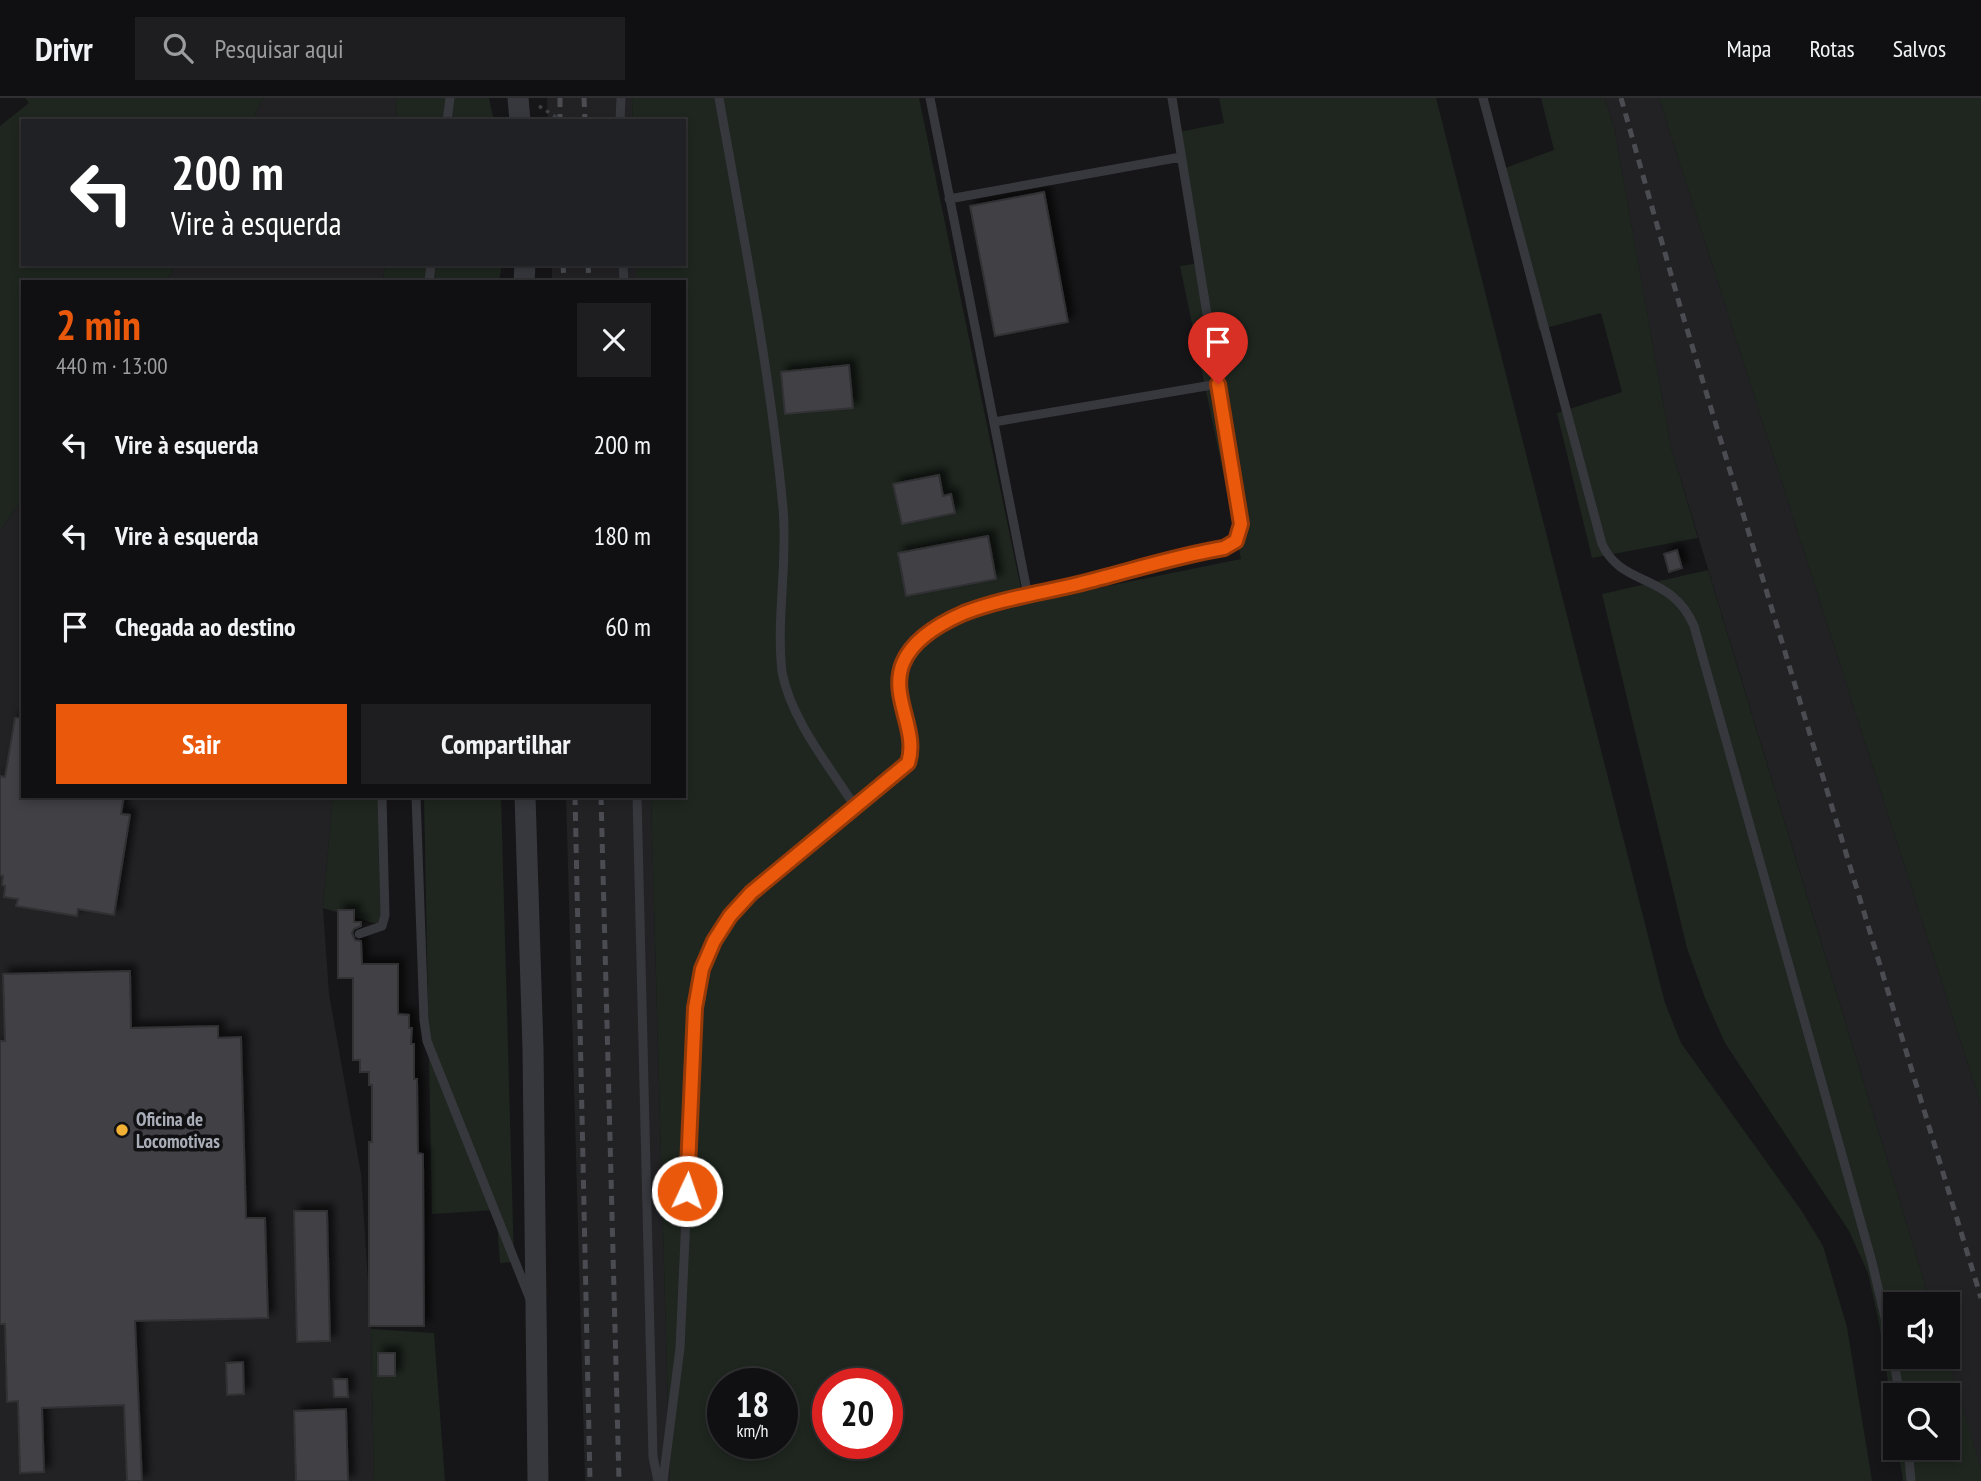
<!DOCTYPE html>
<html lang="pt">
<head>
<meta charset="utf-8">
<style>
	:root { --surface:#101012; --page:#1e1e20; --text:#f1f3f6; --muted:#9c9d9f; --line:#303032; --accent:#ea580c }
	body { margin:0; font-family:"PT Sans Narrow",sans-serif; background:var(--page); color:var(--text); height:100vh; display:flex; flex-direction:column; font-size:26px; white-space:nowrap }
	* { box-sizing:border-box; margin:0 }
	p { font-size:23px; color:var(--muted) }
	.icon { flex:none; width:38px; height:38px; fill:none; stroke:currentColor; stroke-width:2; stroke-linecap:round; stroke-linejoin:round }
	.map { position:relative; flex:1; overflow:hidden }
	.details { position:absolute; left:21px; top:182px; width:665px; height:518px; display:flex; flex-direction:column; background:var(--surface); border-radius:0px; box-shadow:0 4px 10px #0003,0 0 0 2px var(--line) }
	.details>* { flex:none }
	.guide { position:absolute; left:21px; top:21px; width:665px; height:147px; border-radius:0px; box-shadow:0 4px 10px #0003,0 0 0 2px var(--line); background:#202124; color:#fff; overflow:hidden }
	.controls { position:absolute; left:1883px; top:1194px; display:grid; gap:14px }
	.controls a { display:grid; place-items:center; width:77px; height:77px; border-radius:0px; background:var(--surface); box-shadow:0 4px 10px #0003,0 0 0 2px var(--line); font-size:35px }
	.speed { position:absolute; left:707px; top:1270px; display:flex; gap:14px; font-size:35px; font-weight:700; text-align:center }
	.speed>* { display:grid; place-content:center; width:91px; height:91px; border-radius:50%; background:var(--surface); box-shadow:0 4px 10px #0003,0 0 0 2px var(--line); line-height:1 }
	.speed small { font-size:18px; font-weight:400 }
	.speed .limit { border:10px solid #d22; background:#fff; color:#111 }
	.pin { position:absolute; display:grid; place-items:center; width:60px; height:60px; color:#fff; margin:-72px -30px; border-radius:50% 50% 50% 0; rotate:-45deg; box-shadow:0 0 7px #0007 }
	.pin .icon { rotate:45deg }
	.me { position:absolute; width:77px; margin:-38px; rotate:3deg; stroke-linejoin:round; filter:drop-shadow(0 0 5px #0008) }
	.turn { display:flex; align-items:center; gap:24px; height:147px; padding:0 35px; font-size:32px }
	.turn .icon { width:91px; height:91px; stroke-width:2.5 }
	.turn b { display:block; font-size:49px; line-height:60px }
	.round { display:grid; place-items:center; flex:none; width:74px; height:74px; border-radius:0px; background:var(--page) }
	.headline { display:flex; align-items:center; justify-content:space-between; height:119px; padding:0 35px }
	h1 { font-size:42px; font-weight:700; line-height:52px; color:var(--accent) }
	.button { display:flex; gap:14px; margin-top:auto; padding:14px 35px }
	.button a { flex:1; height:80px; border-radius:0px; background:var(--accent); color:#fff; font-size:28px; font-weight:700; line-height:80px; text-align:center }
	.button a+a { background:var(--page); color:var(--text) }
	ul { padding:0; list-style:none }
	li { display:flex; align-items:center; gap:21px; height:91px; padding:0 35px }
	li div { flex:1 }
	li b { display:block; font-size:26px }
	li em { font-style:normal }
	header { display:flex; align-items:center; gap:42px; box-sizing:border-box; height:98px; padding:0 35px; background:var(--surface); border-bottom:2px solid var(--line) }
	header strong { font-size:33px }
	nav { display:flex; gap:38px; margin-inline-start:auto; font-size:24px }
	.search { width:490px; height:63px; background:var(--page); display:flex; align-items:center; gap:18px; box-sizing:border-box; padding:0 24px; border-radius:0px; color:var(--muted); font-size:26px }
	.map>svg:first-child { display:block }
	.built { fill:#222225 }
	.green { fill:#1e261f; fill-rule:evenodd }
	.building { fill:#404145; stroke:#303034; stroke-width:2; filter:url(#shadow) }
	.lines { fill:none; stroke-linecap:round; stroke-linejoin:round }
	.path { stroke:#3d3f44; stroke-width:3.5; stroke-dasharray:3.5 5; stroke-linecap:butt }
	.service { stroke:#37383d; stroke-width:9 }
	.tertiary { stroke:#37383d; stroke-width:21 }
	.rail { stroke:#4a4c52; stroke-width:5; stroke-dasharray:9 7; stroke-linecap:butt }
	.route-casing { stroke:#983908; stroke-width:18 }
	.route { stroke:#ea580c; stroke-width:12 }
	.poi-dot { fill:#f2b134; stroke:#111113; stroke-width:2.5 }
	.labels { text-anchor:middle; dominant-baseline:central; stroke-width:7; stroke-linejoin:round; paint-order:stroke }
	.poi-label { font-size:19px; font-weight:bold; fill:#a8adb8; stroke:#111113; text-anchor:start }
</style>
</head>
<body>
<header>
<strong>Drivr</strong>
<div class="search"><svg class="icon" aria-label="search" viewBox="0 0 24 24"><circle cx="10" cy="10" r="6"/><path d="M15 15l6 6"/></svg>Pesquisar aqui</div>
<nav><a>Mapa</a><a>Rotas</a><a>Salvos</a></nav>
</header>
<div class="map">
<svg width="1981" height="1383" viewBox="0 0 1981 1383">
	<defs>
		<filter id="shadow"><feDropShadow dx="6" dy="-6" stdDeviation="3.5" flood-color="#0009"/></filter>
	</defs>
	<rect width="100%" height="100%" fill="#161618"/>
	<path class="built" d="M263,0H396L397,23H252Z
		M547,0H632L633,23H548Z
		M1604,0H1659L1981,1007V1372L1947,1258L1948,1206H1931L1671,349L1614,29Z
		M176,166H385L383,184H166Z
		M552,166H637V184H552Z
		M23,400V698H333L323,810L329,896L361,1076L371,1231L374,1383H0V433Z
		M566,698H651L670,1383H585Z"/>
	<path class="green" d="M25,0H263L252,23H23V166H176L166,184H23V400L0,433V28L29,5Z
		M396,0H489L494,23H397Z
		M632,0H919L1024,505L1241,461L1180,168L1200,165L1174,35L1224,25L1219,0H1436L1665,905L1681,945L1801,1112L1823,1148L1847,1229L1872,1383H670L651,698H684V184H637V166H684V23H633ZM723,1286H782V1346H723ZM828,1286H887V1346H828Z
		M1541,0H1604L1614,29L1671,349L1698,440L1592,460L1557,315L1622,294L1601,215L1539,232L1500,72L1554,52Z
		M1659,0H1981V1007Z
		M385,166H502L499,184H383Z
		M1708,472L1931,1206H1895V1258H1947L1981,1371V1383H1903L1898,1349H1948V1297H1895V1329L1879,1225L1868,1175L1849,1133L1725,945L1705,900L1687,850L1602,496Z
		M333,698H386L381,827L323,810Z
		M424,698H501L514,1164L500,1165L496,1112L432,1116Z
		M371,1231L434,1235L445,1383H374Z"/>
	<path class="building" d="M1044,94L1068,224L995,238L970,108Z
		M849,267L853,310L785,316L781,274Z
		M939,377L943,398L951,396L955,415L902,426L893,386Z
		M988,438L996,481L906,498L898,455Z
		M1677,452L1682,470L1669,474L1664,456Z
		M15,620H23V698H124L121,716L130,717L114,817L78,811L77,818L16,808L18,801L4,799L5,788L2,787L3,778L0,777V678L5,679Z
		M338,812H354V824H361V828L354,831L352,835L355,842L361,843L362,866H398V916L409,917V930H412L411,946H414V981H417L418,1055L423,1056L424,1228H369V1044H372V987H369V974H360V962H353V880H338Z
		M130,873L131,930L218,928V940L241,939L246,1120H265L268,1220L135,1223L142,1383H127L124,1307L42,1310L44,1374L20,1375L18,1303L7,1304L5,1226H0V943H5L3,876Z
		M294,1113H327L330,1243L297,1244Z
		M378,1255H395V1278H378Z
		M243,1264L244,1296L227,1297L226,1265Z
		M333,1281H347L348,1299H334Z
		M346,1311L348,1383H296L294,1313Z"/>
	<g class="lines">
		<path class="path" d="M539,8L562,23"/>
		<path class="service" d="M719,0C743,136 770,272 783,410C788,464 776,520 782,574C791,622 830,669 856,710
			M930,0L1028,498
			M1483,0L1602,446C1622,490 1671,474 1694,528L1872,1164L1887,1228L1900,1297
			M447,23L450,0
			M620,23L621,0
			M949,101L1181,59
			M623,166L624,184
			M429,184L431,166
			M994,324L1218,286
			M416,698L424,922L427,943L530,1201
			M637,698L653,1359L658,1383
			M359,836L382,828L385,817L382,698
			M1908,1349L1911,1383
			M663,1383L680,1250L696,900C702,859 721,824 751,795L908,665C920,633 889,600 903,565C913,542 938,528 959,517C992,502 1032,497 1068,488C1120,475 1172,459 1224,450C1235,446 1240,438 1241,426L1172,0"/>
		<path class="tertiary" d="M518,0L520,23
			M524,184L525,166
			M525,698L533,951L538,1383"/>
		<path class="rail" d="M560,0V23
			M584,0L585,23
			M1621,0L1680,208L1981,1200
			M563,166L564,184
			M588,166L589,184
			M575,698L590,1383
			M601,698L619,1383"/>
	</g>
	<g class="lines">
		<g class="route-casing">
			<path id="route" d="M687,1093L695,910L702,871L714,843L730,818L751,795L908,665C919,632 889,599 903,565C913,541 941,525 964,515C1000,501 1041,495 1078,486C1127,474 1175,458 1224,450L1236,443L1241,426L1218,286"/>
		</g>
		<use href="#route" class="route"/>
	</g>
	<circle class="poi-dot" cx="122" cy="1032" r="7"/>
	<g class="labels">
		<g class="poi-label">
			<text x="136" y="1021">Oficina de<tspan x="136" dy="22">Locomotivas</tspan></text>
		</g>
	</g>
</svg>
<div class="controls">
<a><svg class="icon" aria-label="sound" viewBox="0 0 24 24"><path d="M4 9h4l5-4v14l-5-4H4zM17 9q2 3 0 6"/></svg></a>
<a><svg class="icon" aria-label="search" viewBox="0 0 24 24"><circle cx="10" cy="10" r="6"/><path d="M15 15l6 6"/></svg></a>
</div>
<div class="speed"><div>18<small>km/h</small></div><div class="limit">20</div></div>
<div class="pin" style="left:1218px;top:286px;background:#d93025"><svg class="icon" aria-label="arrive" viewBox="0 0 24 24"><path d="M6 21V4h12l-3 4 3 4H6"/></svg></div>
<svg class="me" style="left:687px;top:1093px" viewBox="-20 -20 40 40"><circle r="17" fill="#ea580c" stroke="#fff" stroke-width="3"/><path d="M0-11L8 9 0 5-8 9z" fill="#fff"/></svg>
<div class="guide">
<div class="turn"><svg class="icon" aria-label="left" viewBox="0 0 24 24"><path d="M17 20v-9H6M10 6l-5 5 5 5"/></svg><div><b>200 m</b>Vire à esquerda</div></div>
</div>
<section class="details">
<div class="headline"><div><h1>2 min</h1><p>440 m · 13:00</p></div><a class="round"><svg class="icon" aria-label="close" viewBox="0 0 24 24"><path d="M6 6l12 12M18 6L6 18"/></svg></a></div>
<ul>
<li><svg class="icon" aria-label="left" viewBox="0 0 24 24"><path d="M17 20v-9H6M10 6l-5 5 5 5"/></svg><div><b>Vire à esquerda</b></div><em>200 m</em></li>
<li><svg class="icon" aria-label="left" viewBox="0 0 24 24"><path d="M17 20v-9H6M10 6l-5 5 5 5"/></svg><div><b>Vire à esquerda</b></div><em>180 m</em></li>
<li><svg class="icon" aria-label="arrive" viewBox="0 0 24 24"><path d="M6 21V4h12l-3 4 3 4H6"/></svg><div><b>Chegada ao destino</b></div><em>60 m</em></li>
</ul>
<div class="button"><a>Sair</a><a>Compartilhar</a></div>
</section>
</div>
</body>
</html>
